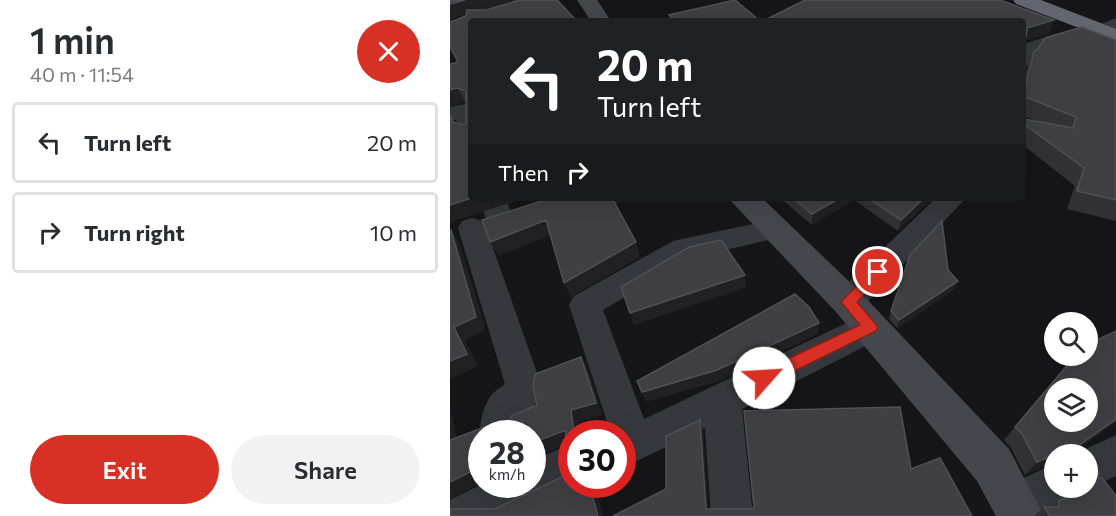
<!DOCTYPE html>
<html lang="en">
<head>
<meta charset="utf-8">
<style>
	:root { --surface:#fff; --page:#f2f2f3; --text:#2b2b33; --muted:#7c7c81; --line:#e1e1e2; --accent:#d93025 }
	body { margin:0; font-family:Commissioner,sans-serif; background:var(--page); color:var(--text); height:100vh; display:flex; flex-direction:column; font-size:22px; white-space:nowrap }
	* { box-sizing:border-box; margin:0 }
	p { font-size:20px; color:var(--muted) }
	.icon { flex:none; width:33px; height:33px; fill:none; stroke:currentColor; stroke-width:2; stroke-linecap:round; stroke-linejoin:round }
	.map { position:relative; flex:1; overflow:hidden }
	.sheet { display:flex; flex-direction:column; background:var(--surface); width:450px }
	.sheet>* { flex:none }
	.guide { position:absolute; left:18px; top:18px; width:558px; height:183px; border-radius:6px; box-shadow:0 6px 24px #0002; background:#202124; color:#fff; overflow:hidden }
	.controls { position:absolute; left:594px; top:312px; display:grid; gap:12px }
	.controls a { display:grid; place-items:center; width:54px; height:54px; border-radius:50%; background:var(--surface); box-shadow:0 6px 24px #0002; font-size:30px }
	.speed { position:absolute; left:18px; top:420px; display:flex; gap:12px; font-size:30px; font-weight:700; text-align:center }
	.speed>* { display:grid; place-content:center; width:78px; height:78px; border-radius:50%; background:var(--surface); box-shadow:0 6px 24px #0002; line-height:1 }
	.speed small { font-size:15px; font-weight:400 }
	.speed .limit { border:9px solid #d22; background:#fff; color:#111 }
	.pin { position:absolute; display:grid; place-items:center; width:51px; height:51px; color:#fff; margin:-26px; border:3px solid #fff; border-radius:50%; box-shadow:0 2px 6px #0007 }
	.me { position:absolute; width:66px; margin:-33px; rotate:64deg; stroke-linejoin:round; filter:drop-shadow(0 0 4px #0008) }
	.turn { display:flex; align-items:center; gap:21px; height:126px; padding:0 30px; font-size:27px }
	.turn .icon { width:78px; height:78px; stroke-width:2.5 }
	.turn b { display:block; font-size:42px; line-height:51px }
	.then { display:flex; align-items:center; height:57px; padding:0 30px; background:#0003; gap:12px; font-size:22px }
	.round { display:grid; place-items:center; flex:none; width:63px; height:63px; border-radius:32px; background:var(--page) }
	.summary { display:flex; align-items:center; justify-content:space-between; height:102px; padding:0 30px }
	h1 { font-size:36px; font-weight:600; line-height:45px }
	.action { display:flex; gap:12px; margin-top:auto; padding:12px 30px }
	.action a { flex:1; height:69px; border-radius:36px; background:var(--accent); color:#fff; font-size:24px; font-weight:600; line-height:69px; text-align:center }
	.action a+a { background:var(--page); color:var(--text) }
	ul { padding:0; list-style:none }
	li { display:flex; align-items:center; gap:18px; height:81px; margin:0 12px 9px; padding:0 18px; border:3px solid var(--line); border-radius:6px }
	li div { flex:1 }
	li b { display:block; font-size:22px }
	li em { font-style:normal }
	main { display:flex; flex:1; min-height:0 }
	.map>svg:first-child { display:block }
	.lines { fill:none; stroke-linecap:round; stroke-linejoin:round }
	.street { fill:#37383d; fill-rule:evenodd }
	.secondary { fill:#45474d; fill-rule:evenodd }
	.highway { fill:#63666e; fill-rule:evenodd }
	.wall { fill:#323236 }
	.shaded-wall { fill:#212124 }
	.building { fill:#3f3f44; stroke:#4f5156; stroke-width:1.5; fill-rule:evenodd }
	.route { fill:#d93025; stroke:#8d1f18; stroke-width:1.5 }
</style>
</head>
<body>
<main>
<section class="sheet">
<div class="summary"><div><h1>1 min</h1><p>40 m · 11:54</p></div><a class="round" style="background:#d93025;color:#fff"><svg class="icon" aria-label="close" viewBox="0 0 24 24"><path d="M6 6l12 12M18 6L6 18"/></svg></a></div>
<ul>
<li><svg class="icon" aria-label="left" viewBox="0 0 24 24"><path d="M17 20v-9H6M10 6l-5 5 5 5"/></svg><div><b>Turn left</b></div><em>20 m</em></li>
<li><svg class="icon" aria-label="right" viewBox="0 0 24 24"><path d="M7 20v-9h11M14 6l5 5-5 5"/></svg><div><b>Turn right</b></div><em>10 m</em></li>
</ul>
<div class="action"><a>Exit</a><a>Share</a></div>
</section>
<div class="map">
<svg width="666" height="516" viewBox="0 0 666 516">
	<rect width="100%" height="100%" fill="#161618"/>
	<g class="lines">
		<path class="street" d="M666,18V31L651,37L622,41L587,53L580,65L573,67V44L612,32L646,26Z
			M15,104L21,106V137L13,135L6,120L0,121V107Z
			M28,198H56L63,219L59,226L49,229L39,226Z
			M486,198H516L409,311L398,315L387,311L382,302L387,293Z
			M22,218L32,221L36,228L93,390L88,402L71,416L67,434H32V440C27,429 33,408 40,397C43,392 50,388 55,384L8,228L12,221Z
			M326,219L336,222L340,229L336,236L241,258L153,310L194,419L409,317L421,313L433,317L438,327L433,337L292,409L303,516H261L255,428L183,463L172,459V434H155L158,425L119,305L124,296L223,241Z
			M666,435V476L638,489L634,488H638V454H624Z
			M122,443V484L57,516H0V500L32,484H82V461Z
			M604,464V488H623L618,498L584,516H548L543,504L549,489Z"/>
		<path class="secondary" d="M127,0H147L161,21H141Z
			M278,198H312L410,292L559,449L594,516H546L527,481L386,312Z"/>
		<path class="highway" d="M563,0H591L666,29V42L566,4Z"/>
	</g>
	<path class="wall" d="M0,0H67L31,10L125,19L126,21H21V198H75L0,222V114L4,122L13,125L16,123V102L0,106V64L7,62L16,14L3,18L0,21Z
		M219,15L310,21H220Z
		M666,40V221L617,209L625,186L573,145V119L587,122L573,116V86L577,68L584,51Z
		M330,198H483L448,231L404,200L362,225Z
		M498,270L505,289L447,328L439,319L441,311Z
		M666,331V422L630,448L635,454H604V462L575,475L561,448L554,440L565,427Z
		M138,369L152,415L128,422L130,434H122L144,484L153,516H0L45,509L114,476L115,445L82,458L32,434V482L0,499V408L6,438L58,424Z
		M638,458L666,516H584L594,507H602L609,501L622,495L625,488H638Z"/>
	<path class="shaded-wall" d="M15,0H67L3,18L0,21V4Z
		M604,20L599,34L574,41L577,28Z
		M7,88L15,102L0,106V90Z
		M22,198H75L0,222V205Z
		M160,198H176L177,200L163,206Z
		M390,198H404V200L362,225V214Z
		M474,198H483L448,231L451,220Z
		M96,220L103,234L49,256L40,242Z
		M1,230L10,245L36,330L15,340L28,366L0,379V361L4,327Z
		M186,242L190,257L121,297L114,283Z
		M295,275L296,288L184,325L180,313Z
		M508,281L505,289L447,328L449,320Z
		M369,323L368,334L269,381L196,402L192,392Z
		M131,357L138,369L152,415L128,422L130,434H124L121,410Z
		M0,408L10,453L0,444Z
		M666,419V422L621,454L628,446Z
		M250,420L253,431L259,516L256,509Z
		M116,430L122,443L82,458V443Z
		M618,449L612,454H604V462L575,475L587,462Z
		M20,472L32,482L0,499V482Z
		M139,484H144L153,516H148Z"/>
	<path class="building" d="M0,0H15L0,4Z
		M70,0H107L125,19L118,21H21L22,198L0,205V115L3,122L13,125L16,123V91L7,88L0,90V64L8,62L0,47V22L16,16L17,10H36Z
		M285,0L310,21H226L219,15Z
		M355,0H550L604,20L577,28L576,37H573V21H313Z
		M632,27L666,40V200L627,191L634,168L573,123V119L623,128L626,117L573,96V95L584,51L588,49L595,38Z
		M101,198H162L186,242L114,283L96,220L40,242L32,220Z
		M343,198H390L362,214Z
		M418,198H474L451,220Z
		M492,221L498,270L508,281L449,320L441,311L460,255Z
		M1,230L26,317L4,327L17,354L0,361V231Z
		M271,240L295,275L180,313L171,287L239,247Z
		M345,294L359,307L369,323L267,370L192,392L187,381Z
		M666,331V419L628,446L635,454H619L618,449L587,462L572,434L565,427L625,356H638V344ZM604,388H638V422H604Z
		M131,357L146,403L121,410L124,434H122V484H139L148,516H0V509H45L114,476L116,430L82,443V434H32V472H20L0,482V440L40,425L58,424L61,416L87,405L83,387L85,374Z
		M450,407L461,469L490,458L522,516H163L216,489V436L250,420L256,509H302L304,507L294,411Z
		M638,458L649,473L648,477L653,479L666,496V516H600L594,507H609V501L634,488H638V481L640,475H638Z"/>
	<path class="route" d="M428,267L433,269L435,272L433,276L407,302L428,327L426,331L320,383L314,385L308,383L306,378L308,373L410,325L391,302L423,269Z"/>
</svg>
<div class="controls">
<a><svg class="icon" aria-label="search" viewBox="0 0 24 24"><circle cx="10" cy="10" r="6"/><path d="M15 15l6 6"/></svg></a>
<a><svg class="icon" aria-label="layers" viewBox="0 0 24 24"><path d="M12 4l9 5-9 5-9-5zM3 14l9 5 9-5"/></svg></a>
<a>+</a>
</div>
<div class="speed"><div>28<small>km/h</small></div><div class="limit">30</div></div>
<div class="pin" style="left:428px;top:272px;background:#d93025"><svg class="icon" aria-label="arrive" viewBox="0 0 24 24"><path d="M6 21V4h12l-3 4 3 4H6"/></svg></div>
<svg class="me" style="left:314px;top:378px" viewBox="-20 -20 40 40"><circle r="19" fill="#fff"/><path d="M0-13L10 11 0 6-10 11z" fill="#d93025"/></svg>
<div class="guide">
<div class="turn"><svg class="icon" aria-label="left" viewBox="0 0 24 24"><path d="M17 20v-9H6M10 6l-5 5 5 5"/></svg><div><b>20 m</b>Turn left</div></div>
<div class="then">Then<svg class="icon" aria-label="right" viewBox="0 0 24 24"><path d="M7 20v-9h11M14 6l5 5-5 5"/></svg></div>
</div>
</div>
</main>
</body>
</html>
